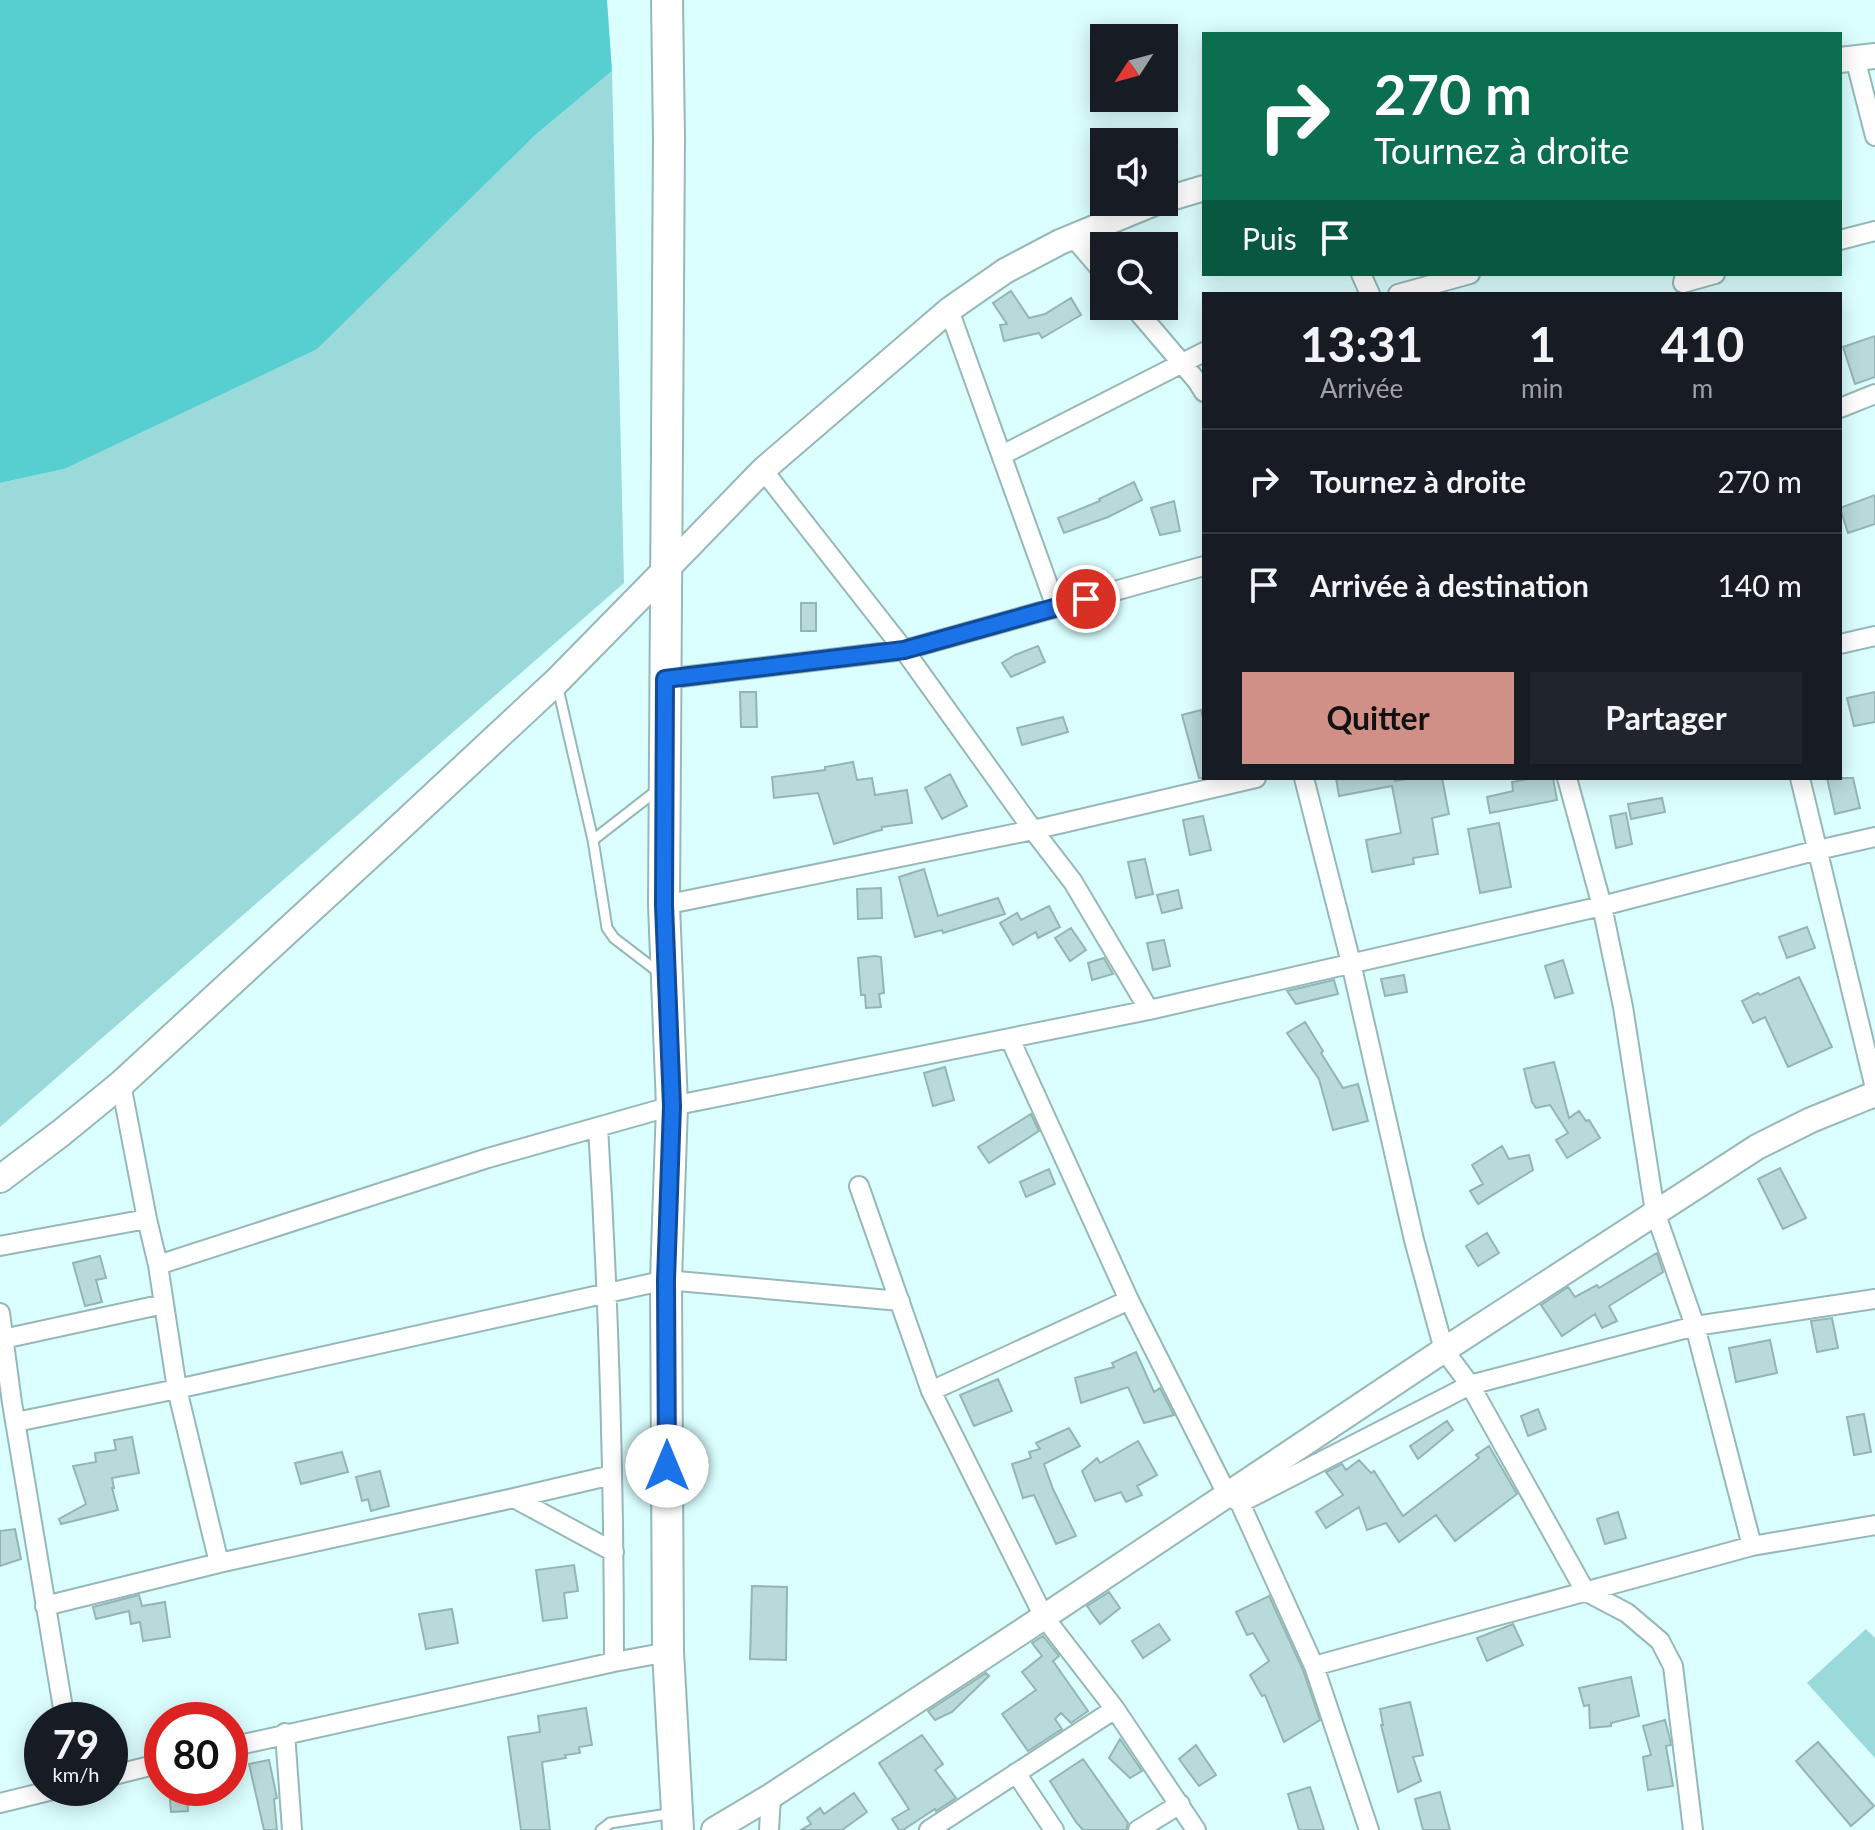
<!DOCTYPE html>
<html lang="fr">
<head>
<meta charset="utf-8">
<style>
	:root { --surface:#171b24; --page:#20242c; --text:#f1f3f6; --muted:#9ea1a6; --line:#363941; --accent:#d09087 }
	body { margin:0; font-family:Lato,sans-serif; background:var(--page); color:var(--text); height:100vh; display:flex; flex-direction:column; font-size:30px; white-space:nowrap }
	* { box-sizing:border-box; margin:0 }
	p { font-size:26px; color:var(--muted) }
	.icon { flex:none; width:44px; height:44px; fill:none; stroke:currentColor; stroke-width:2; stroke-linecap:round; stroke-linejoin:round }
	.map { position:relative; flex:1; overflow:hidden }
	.panel { position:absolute; left:1202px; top:292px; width:640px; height:488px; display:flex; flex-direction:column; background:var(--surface); border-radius:0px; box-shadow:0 4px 20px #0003 }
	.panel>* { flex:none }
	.guide { position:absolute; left:1202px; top:32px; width:640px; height:244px; border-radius:0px; box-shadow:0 4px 20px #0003; background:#0b6e4f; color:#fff; overflow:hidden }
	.needle { width:52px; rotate:234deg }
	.buttons { position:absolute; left:1090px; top:24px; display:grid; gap:16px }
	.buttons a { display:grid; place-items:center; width:88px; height:88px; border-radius:0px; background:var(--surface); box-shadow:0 4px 20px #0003; font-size:40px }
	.speed { position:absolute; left:24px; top:1702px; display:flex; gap:16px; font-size:40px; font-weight:700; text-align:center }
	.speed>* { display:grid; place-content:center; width:104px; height:104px; border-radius:50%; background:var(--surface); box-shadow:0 4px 20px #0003; line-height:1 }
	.speed small { font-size:20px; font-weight:400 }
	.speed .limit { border:12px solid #d22; background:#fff; color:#111 }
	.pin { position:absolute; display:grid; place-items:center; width:68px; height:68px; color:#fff; margin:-34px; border:4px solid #fff; border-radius:50%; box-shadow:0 2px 8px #0007 }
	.me { position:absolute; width:88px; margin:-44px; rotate:0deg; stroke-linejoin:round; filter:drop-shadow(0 0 6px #0008) }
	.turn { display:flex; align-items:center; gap:28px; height:168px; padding:0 40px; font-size:36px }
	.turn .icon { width:104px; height:104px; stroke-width:2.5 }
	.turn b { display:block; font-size:56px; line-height:68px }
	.then { display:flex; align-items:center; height:76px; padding:0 40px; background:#0003; gap:16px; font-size:30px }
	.eta { display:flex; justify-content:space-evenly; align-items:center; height:136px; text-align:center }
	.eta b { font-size:48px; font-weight:700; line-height:56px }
	.button { display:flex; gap:16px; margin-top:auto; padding:16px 40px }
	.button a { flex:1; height:92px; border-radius:0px; background:var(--accent); color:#111; font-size:32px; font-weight:700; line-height:92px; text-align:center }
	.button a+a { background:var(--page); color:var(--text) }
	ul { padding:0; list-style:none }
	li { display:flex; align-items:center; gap:24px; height:104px; padding:0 40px; border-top:2px solid var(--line) }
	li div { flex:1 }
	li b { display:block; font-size:30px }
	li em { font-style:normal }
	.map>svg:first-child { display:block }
	.green { fill:#9adadb }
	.water { fill:#57cfd1 }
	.building { fill:#b8dada; stroke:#94b5b5; stroke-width:2 }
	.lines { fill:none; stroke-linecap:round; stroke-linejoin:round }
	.service-casing { stroke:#97b8b9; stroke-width:13 }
	.minor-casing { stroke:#97b8b9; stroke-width:22 }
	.tertiary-casing { stroke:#97b8b9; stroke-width:28 }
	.secondary-casing { stroke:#97b8b9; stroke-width:30 }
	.trunk-casing { stroke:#97b8b9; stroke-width:34 }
	.service { stroke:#fff; stroke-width:9 }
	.minor { stroke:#fff; stroke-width:18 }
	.tertiary { stroke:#fff; stroke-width:24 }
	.secondary { stroke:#fff; stroke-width:26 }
	.trunk { stroke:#fff; stroke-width:30 }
	.route-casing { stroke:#114b97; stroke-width:20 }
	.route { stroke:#1a73e8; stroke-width:14 }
</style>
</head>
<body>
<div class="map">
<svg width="1875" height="1830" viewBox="0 0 1875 1830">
	<rect width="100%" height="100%" fill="#dbfefe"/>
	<path class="green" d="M612,71L624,583L0,1127V483L64,469L533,137Z
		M1866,1629L1875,1638V1758L1807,1683Z"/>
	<path class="water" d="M0,0H607L612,71L533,137L317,349L64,469L0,483Z"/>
	<path class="building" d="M1011,291L1029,318L1045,314L1071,298L1081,315L1042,338L1039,333L1004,341L1000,325L1007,324L993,303Z
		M1875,336V377L1855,384L1843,347Z
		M1134,482L1142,500L1108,517L1064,533L1058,518L1100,501L1099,499Z
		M1875,495V524L1848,533L1840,508Z
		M1174,501L1180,531L1160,535L1151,508Z
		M801,603H816V631H801Z
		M1038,646L1045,662L1011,677L1002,663L1015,655Z
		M740,692H756L757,727H741Z
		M1875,692V722L1854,726L1847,698Z
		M1201,710L1204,722V778H1199L1182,715Z
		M1063,717L1068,732L1022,745L1017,728Z
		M853,762L857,780L872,778L875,795L907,790L912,823L882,827V830L877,831L834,844L818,793L774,798L772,777L825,770V767Z
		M950,774L967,806L942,819L925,788Z
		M1336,778H1394L1395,781L1412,778H1442L1449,814L1432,818L1438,854L1413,858L1414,864L1372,872L1366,840L1401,833L1392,786L1339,796Z
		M1534,778H1553L1557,800L1490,813L1487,797L1513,791L1512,782Z
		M1827,778H1853L1860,808L1835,814Z
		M1662,798L1665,812L1631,819L1628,804Z
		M1626,813L1632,844L1616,848L1610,816Z
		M1203,816L1211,850L1190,855L1183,820Z
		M1499,823L1511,887L1480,893L1468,829Z
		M1145,859L1153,894L1136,898L1128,862Z
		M924,869L938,916L998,898L1005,914L943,933L942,930L915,937L899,877Z
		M881,888L882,918L858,919L857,889Z
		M1178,890L1182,908L1162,913L1157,895Z
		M1049,906L1060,927L1038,938L1036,932L1013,945L1000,923L1017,913L1021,920Z
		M1807,927L1815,948L1787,958L1779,937Z
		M1071,928L1086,950L1070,961L1055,938Z
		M1164,940L1170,966L1153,970L1147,943Z
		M875,956L881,957L884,993L879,994L881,1007L866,1008L865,995H861L858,958Z
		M1104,958L1113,974L1092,980L1088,963Z
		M1563,960L1573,993L1555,998L1545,966Z
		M1404,975L1407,992L1385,996L1381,979Z
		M1799,977L1832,1047L1788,1067L1765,1017L1753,1023L1742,1001L1758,993L1760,995Z
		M1334,980L1338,994L1296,1004L1287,991Z
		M1305,1022L1323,1051L1321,1053L1343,1088L1358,1084L1368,1121L1333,1130L1319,1079L1287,1033Z
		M1554,1062L1569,1118L1579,1111L1586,1121L1589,1120L1600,1138L1567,1158L1556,1140L1568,1133L1550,1105L1536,1108L1532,1102L1524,1069Z
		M945,1067L954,1100L933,1106L924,1073Z
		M1031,1114L1039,1131L989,1163L978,1147Z
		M1502,1146L1509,1159L1529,1155L1533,1170L1478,1204L1470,1191L1483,1184L1472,1165Z
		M1780,1168L1806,1218L1783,1229L1758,1179Z
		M1049,1169L1055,1184L1026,1197L1020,1182Z
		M1487,1233L1499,1253L1478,1266L1466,1246Z
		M1657,1253L1663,1272L1609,1306L1617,1321L1602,1328L1595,1314L1562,1336L1541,1305L1568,1287L1575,1297L1597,1285L1599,1288Z
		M100,1256L106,1278L96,1280L102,1302L85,1306L73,1263Z
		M1832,1318L1838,1348L1817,1352L1811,1321Z
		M1770,1340L1777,1373L1736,1382L1729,1348Z
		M1136,1352L1154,1392L1160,1388L1174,1415L1144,1423L1128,1387L1081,1403L1075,1378L1114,1367L1112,1363Z
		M998,1379L1012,1411L974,1426L960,1395Z
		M1538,1409L1546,1429L1528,1436L1521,1416Z
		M1864,1414L1871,1452L1854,1455L1847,1417Z
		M1447,1421L1453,1430L1418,1459L1410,1446Z
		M1069,1428L1080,1446L1044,1464L1053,1489L1076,1536L1056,1544L1034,1495L1023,1498L1012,1464L1031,1458L1029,1452L1040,1449L1036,1443Z
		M132,1437L139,1473L112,1478L114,1488H112L118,1510L61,1524L59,1519L86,1504L73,1466L96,1462L95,1453L116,1450L114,1440Z
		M1138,1441L1157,1475L1137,1486L1142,1495L1126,1502L1121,1492L1095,1501L1082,1471L1097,1458L1100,1463Z
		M1489,1446L1517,1494L1455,1541L1436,1515L1399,1542L1386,1523L1367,1530L1359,1507L1326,1528L1316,1512L1343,1495L1326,1472L1342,1464L1346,1470L1359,1460L1371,1473L1374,1471L1403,1516L1479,1458L1476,1455Z
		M342,1452L348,1472L301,1484L295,1463Z
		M380,1471L389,1506L371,1511L368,1499L362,1501L356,1477Z
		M1618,1512L1626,1538L1605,1544L1597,1519Z
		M15,1529L21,1559L0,1566V1531Z
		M574,1565L578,1591L564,1593L567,1618L543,1621L536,1570Z
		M752,1586L787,1587L786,1660L750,1659Z
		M1109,1592L1120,1608L1100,1624L1087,1606Z
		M139,1595L142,1606L165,1602L170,1637L143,1641L140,1622L131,1624L129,1611L96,1619L93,1607Z
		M1269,1596L1303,1670L1320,1720L1284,1742L1265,1695L1262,1696L1250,1675L1269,1661L1253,1633L1247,1635L1236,1612Z
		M452,1609L458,1643L426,1649L419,1614Z
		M1159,1624L1170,1640L1143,1658L1132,1641Z
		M1513,1624L1523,1645L1487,1661L1477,1638Z
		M1043,1636L1059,1656L1053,1661L1088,1711L1071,1723L1061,1713L1055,1719L1062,1729L1028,1751L1002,1714L1036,1690L1022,1672L1042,1656L1032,1643Z
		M986,1673L989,1676L952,1712L935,1720L928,1711Z
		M1631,1677L1639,1716L1611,1723V1726L1590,1728L1589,1705L1584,1706L1579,1688Z
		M1410,1702L1423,1755L1413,1757L1421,1781L1398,1792L1381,1725H1383L1380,1709Z
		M586,1708L592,1745L579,1747L580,1753L565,1755L566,1758L542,1762L550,1830H521L508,1737L540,1732L538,1716Z
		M1665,1720L1670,1739L1671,1745L1666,1746L1673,1786L1648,1790L1643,1757L1651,1755L1643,1726Z
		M922,1735L943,1764L935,1770L956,1798L936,1811L935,1809L903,1830H899L892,1819L909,1809L879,1763Z
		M1120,1739L1142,1771L1130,1778L1109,1758Z
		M1818,1742L1874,1806L1851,1826L1796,1761Z
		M1196,1745L1216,1775L1199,1786L1179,1759Z
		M1083,1759L1128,1823L1126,1830H1083L1076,1822L1050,1781Z
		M269,1760L277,1798L274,1799L277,1830H264L249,1764Z
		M1310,1787L1324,1830H1299L1288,1794Z
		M169,1788H187L188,1811L171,1812Z
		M1440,1792L1450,1830H1423L1415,1799Z
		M854,1793L867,1812L842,1830H801L811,1824L807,1818L820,1808L824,1814Z"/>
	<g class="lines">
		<g class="service-casing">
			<path id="service" d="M557,684L593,840
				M660,788L593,840L607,928L614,938L661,974
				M601,1830L610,1823L674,1813"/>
		</g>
		<g class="minor-casing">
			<path id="minor" d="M1855,58L1875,136
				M1072,236L1104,273
				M1840,240L1875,231
				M1361,274L1370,294
				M1685,274L1683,283L1715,274
				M1398,294L1470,274
				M1133,306L1197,381L1204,392
				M949,310L1056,607
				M1840,408L1875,394
				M1002,455L1204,352
				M763,470L904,650L1033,830L1073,882L1149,1010
				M1840,644L1875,636
				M665,679L904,650L1204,566
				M1304,778L1351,963L1414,1240L1444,1350L1470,1385L1585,1591L1627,1613L1660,1641L1673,1666L1693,1830
				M1567,778L1602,906L1623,1007L1655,1212L1695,1326L1752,1546
				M1800,778L1875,1088
				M664,905L1033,830L1256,778
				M1010,1039L1129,1300L1227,1494L1240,1503L1314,1666L1369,1830
				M121,1084L147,1219L158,1265L177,1389L219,1563
				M598,1127C609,1305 614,1484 614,1662
				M859,1186L931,1391L1044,1617L1115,1709L1196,1830
				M0,1246L147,1219
				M158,1265L488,1158L672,1106L1149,1010L1602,906L1818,850L1875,837
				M0,1313L12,1403L65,1720
				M3,1339L164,1304
				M931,1391L1129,1300
				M16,1422L177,1389L666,1280L900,1301
				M514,1498L612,1475
				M1240,1503L1470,1385L1695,1326L1875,1299
				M45,1606L219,1563L514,1498L614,1552
				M1314,1666L1752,1546L1875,1525
				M285,1733L292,1830
				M230,1747L614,1662L668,1652
				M1016,1773L1054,1830
				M110,1776L162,1763
				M0,1803L61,1788
				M769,1830L771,1796
				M929,1830L1115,1709
				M1138,1830L1180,1804"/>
		</g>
		<g class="tertiary-casing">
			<path id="tertiary" d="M1840,60L1875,56
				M1164,200L1204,188
				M666,570L763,470L949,310L1005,271L1060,242L1157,202
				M714,1830L771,1796L1044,1617L1444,1350L1757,1147L1811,1120L1875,1094"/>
		</g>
		<g class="secondary-casing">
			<path id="secondary" d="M0,1179L61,1133L121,1084L383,843L557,681L666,570"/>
		</g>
		<g class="trunk-casing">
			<path id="trunk" d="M667,0L669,138L664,905L672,1106L666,1280L668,1652L678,1830"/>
		</g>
		<use href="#service" class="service"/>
		<use href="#minor" class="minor"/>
		<use href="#tertiary" class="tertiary"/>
		<use href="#secondary" class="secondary"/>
		<use href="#trunk" class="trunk"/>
	</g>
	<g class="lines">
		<g class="route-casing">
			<path id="route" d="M667,1466L666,1280L672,1106L664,905L665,679L904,650L1086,599"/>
		</g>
		<use href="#route" class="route"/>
	</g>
</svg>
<div class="buttons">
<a><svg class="needle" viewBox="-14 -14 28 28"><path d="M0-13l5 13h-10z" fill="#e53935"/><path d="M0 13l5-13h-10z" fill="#9ea1a6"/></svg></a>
<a><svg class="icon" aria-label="sound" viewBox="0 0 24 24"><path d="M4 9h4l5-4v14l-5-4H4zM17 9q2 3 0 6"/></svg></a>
<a><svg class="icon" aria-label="search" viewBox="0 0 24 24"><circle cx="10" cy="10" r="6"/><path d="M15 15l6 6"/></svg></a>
</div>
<div class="speed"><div>79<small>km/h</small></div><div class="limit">80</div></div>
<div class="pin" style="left:1086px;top:599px;background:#d93025"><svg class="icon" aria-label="arrive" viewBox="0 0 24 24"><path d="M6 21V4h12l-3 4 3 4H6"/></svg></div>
<svg class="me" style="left:667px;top:1466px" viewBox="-20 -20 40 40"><circle r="19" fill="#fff"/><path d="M0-13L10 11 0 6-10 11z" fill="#1a73e8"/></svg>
<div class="guide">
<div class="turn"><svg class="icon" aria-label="right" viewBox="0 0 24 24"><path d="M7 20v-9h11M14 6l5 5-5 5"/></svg><div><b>270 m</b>Tournez à droite</div></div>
<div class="then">Puis<svg class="icon" aria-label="arrive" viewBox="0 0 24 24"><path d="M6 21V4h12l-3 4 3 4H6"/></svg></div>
</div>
<section class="panel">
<div class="eta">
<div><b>13:31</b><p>Arrivée</p></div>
<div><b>1</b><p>min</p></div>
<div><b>410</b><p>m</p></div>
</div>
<ul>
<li><svg class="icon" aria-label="right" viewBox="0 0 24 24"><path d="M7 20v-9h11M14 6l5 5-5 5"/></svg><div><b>Tournez à droite</b></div><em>270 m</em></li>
<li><svg class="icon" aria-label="arrive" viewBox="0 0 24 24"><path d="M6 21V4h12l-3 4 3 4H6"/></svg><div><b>Arrivée à destination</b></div><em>140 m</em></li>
</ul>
<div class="button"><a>Quitter</a><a>Partager</a></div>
</section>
</div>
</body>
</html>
